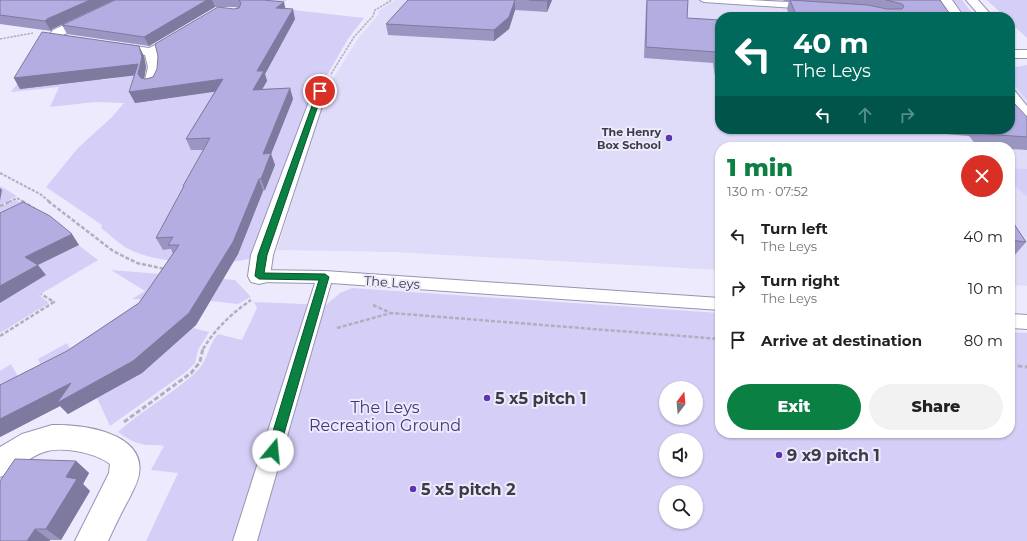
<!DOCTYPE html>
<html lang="en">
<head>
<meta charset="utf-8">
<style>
	:root { --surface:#fff; --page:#f2f2f2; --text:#222; --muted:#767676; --accent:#0b8043 }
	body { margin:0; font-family:Montserrat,sans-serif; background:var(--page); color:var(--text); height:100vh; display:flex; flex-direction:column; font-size:15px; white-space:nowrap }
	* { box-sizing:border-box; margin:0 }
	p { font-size:13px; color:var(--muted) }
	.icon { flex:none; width:22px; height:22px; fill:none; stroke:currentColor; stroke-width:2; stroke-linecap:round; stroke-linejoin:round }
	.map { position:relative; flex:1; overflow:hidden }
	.panel { position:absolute; left:715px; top:142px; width:300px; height:296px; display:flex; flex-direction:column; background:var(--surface); border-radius:16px; box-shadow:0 1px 3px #0004 }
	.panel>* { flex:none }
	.banner { position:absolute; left:715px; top:12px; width:300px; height:122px; border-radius:16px; box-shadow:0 1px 3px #0004; background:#00695c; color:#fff; overflow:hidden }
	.needle { width:26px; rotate:16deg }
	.tools { position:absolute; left:659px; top:381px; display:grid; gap:8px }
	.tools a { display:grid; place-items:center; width:44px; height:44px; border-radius:50%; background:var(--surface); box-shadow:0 1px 3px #0004; font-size:20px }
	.pin { position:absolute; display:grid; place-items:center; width:34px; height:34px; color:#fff; margin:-17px; border:2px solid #fff; border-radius:50%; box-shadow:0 1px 4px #0007 }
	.me { position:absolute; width:44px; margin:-22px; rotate:17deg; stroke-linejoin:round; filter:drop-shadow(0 0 3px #0008) }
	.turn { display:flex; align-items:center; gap:14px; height:84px; padding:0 12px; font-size:18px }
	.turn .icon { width:52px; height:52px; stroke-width:2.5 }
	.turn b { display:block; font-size:28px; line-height:34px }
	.lanes { display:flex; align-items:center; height:38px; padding:0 12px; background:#0003; justify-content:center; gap:20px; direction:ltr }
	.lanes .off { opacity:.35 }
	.round { display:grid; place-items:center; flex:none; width:42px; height:42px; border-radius:21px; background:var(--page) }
	.headline { display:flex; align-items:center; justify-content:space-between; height:68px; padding:0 12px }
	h1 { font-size:24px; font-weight:800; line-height:30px; color:var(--accent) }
	.primary-button { display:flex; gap:8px; margin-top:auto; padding:8px 12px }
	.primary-button a { flex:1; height:46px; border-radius:24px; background:var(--accent); color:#fff; font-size:16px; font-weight:800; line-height:46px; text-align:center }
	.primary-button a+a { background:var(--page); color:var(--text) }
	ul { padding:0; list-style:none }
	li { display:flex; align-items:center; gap:12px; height:52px; padding:0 12px }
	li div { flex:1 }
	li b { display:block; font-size:15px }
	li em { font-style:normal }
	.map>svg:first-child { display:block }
	.built { fill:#dfdcf9 }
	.green { fill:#d5cff7; fill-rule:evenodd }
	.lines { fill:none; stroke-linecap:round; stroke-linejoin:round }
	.lane-casing { stroke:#9794b0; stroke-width:2 }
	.street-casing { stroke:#9794b0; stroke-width:2 }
	.path-far3 { stroke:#b1afbe; stroke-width:1.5; stroke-dasharray:2.5 1; stroke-linecap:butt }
	.path-far2 { stroke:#b1afbe; stroke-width:2; stroke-dasharray:3 1.5; stroke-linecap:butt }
	.path-far1 { stroke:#b1afbe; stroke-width:2.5; stroke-dasharray:4 2; stroke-linecap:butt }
	.path { stroke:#b1afbe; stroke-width:3; stroke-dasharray:5 2.5; stroke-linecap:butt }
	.lane { fill:#fff; fill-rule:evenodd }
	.street { fill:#fff; fill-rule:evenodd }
	.wall { fill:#9b95c2 }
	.shaded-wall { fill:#7e799e }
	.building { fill:#b4ade1; stroke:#7e799e }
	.route { fill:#0b8043; stroke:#07532c }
	.poi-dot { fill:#5b37af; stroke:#eceafc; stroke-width:1.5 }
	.labels { text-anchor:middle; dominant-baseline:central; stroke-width:4; stroke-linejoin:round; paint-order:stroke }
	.far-poi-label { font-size:11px; font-weight:bold; fill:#3d3b47; stroke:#eceafc; text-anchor:end }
	.street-label { font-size:13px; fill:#3d3b47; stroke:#eceafc }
	.near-poi-label { font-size:16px; font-weight:bold; fill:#3d3b47; stroke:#eceafc; text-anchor:start }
	.near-park-label { font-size:16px; fill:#463777; stroke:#eceafc }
</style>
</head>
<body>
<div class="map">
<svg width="1027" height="541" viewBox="0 0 1027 541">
	<rect width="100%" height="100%" fill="#eceafc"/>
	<path class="built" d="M395,0H920L941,17H720V129H1010V80L1027,100V169L1010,168V147H720V270L392,252L277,250L326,90L359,37L379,14L378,11Z
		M1010,181L1027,197V286L1010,285Z"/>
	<path class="green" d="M268,0H287L276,8L364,18L348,39L326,77L316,90L258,256C227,268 154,265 125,247C117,242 109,234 101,228L102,225L46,187L78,148L112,117L124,103L95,102L50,107L59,87L11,92L36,59L102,78V80L116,78L147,65L137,94L265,9ZM282,125L272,152L234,153L236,148ZM255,210L243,241L164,250Z
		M951,0H962L975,17H963Z
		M987,0H1027V38L1010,22V17H1005Z
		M1027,65V100L1010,80V68Z
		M1010,168L1027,169V197L1010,181Z
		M0,186L17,196L0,205Z
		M16,200L28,206L98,260L39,295L49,303L0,333V303L46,275L0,236V207Z
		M111,270L235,280L251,297L238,304L211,301L132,299L145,291Z
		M352,288L720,313V433H1010V332L1027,333V541H146L178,473L151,470L164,446C156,444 149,446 141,444C133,442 125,437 118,432C143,409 175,393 199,369C208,359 208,345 218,334L242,340L257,308L254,302L326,305L340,293ZM666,388H696V418H666ZM666,440H696V470H666ZM666,492H696V522H666Z
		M193,328L209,332L198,350L195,363L186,372L110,426L97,398L133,378Z
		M67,343L77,363L47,379L38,359Z
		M11,364L20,380L0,391V371Z"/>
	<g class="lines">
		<g class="lane-casing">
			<path id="lane" d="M700,0H748L809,3L813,6L809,9L704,2Z
				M1010,89L1014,90L1027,106V117L1023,116L1010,99Z
				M259,270L325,271L720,298V310L331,283L257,541H233L315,283L259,282L253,280L251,276L253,272Z
				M1010,314L1027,315V329L1010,328Z"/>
		</g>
		<g class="street-casing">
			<path id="street" d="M118,0H133L131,2L61,36L84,39L86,42L84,45C74,47 54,45 48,37L53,30Z
				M940,0H952L964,17H952Z
				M966,0H978L993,17H981Z
				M164,41L169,42L171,45L169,48L158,54C161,65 163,77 156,87L151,88L146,87L144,84L148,67L145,55L111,51L106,50L104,47L106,44L111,43L149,48Z
				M1010,50H1027V58H1010Z
				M320,87L325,88L327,91L273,255L270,276L267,282L259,284L251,282L248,276L251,255L313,91L315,88Z
				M52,425C81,424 146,432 139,474C138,482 133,490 130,497C122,511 115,526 108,541H75L109,473L110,464C95,452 61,446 44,452C28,457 16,471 0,477V447L22,434Z"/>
		</g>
		<path class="path-far3" d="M0,39L33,33
			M331,74L354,37L373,16L375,10L392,0"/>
		<path class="path-far2" d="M0,173L40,194L50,202
			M9,202L17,198L24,202"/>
		<path class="path-far1" d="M22,201L35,209
			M48,201L113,251L137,263L165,269
			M0,206L11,201
			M373,305L391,313L720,339
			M337,328L391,313
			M0,336L54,302L41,294
			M203,349C215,329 232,313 251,300"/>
		<path class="path" d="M1010,365L1027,367
			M124,422L191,373L200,362L203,348"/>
		<use href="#lane" class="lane"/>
		<use href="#street" class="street"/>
	</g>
	<path class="wall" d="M0,0H114L52,29L51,31L0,24Z
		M115,0H269L268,1L286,9L295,19L265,74L267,81L262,89L290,88L293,99L271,154L275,165L265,190L263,191L238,254L196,325L142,373L68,414L60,406L0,437V385L67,351L139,303L173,254L171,249L163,250L156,238L184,187L183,186L204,150H191L186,139L215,91L135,103L134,75L20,89L14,78L144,56L146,67L144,79H146L153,77L234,9L238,8L235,7H215L149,46L67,34L62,25Z
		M408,0H552L547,12L515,10L509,29L494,41L388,35L386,24Z
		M647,0H688L687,18L720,20V90L718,77L715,76L713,63L644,58L646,5Z
		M783,0H940L952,17H790L787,9L789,1H784Z
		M1027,117V150L1010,149V147L977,146L969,136L888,129H1010Z
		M1010,218L1026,242L1014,256H1010Z
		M76,461L89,473L83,484L90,491L61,540H50L0,541Z"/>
	<path class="shaded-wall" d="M90,0H114L52,29L51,31L45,21L47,19Z
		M207,0H212L215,7L149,46L144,37Z
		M515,0V10L509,29L494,41V30Z
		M548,0H552L547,12V1Z
		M284,2L286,11L276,8Z
		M293,9L295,19L265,74L267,81L256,100L253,90L257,71Z
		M139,46L144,56L146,67L143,85L138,75L20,89L14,78Z
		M223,79L227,90L135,103L129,92Z
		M290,88L293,99L271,154L275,165L265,190L261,179L263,154Z
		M259,179L263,191L238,254L196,325L142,373L68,414L60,406L0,437V419L71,383Z
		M0,188L2,190L0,201Z
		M72,234L79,245L38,265L46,275L0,303V286L25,257Z
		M76,461L89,473L83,484L90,491L61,540L46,529L66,477Z
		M35,529L50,540V541H27Z"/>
	<path class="building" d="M0,0H90L47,19L45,21L0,15Z
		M115,0H207L144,37L62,25Z
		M239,0H263L284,2L276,8L293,9L257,71H264L253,90L290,88L263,154L271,153L261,179H259L233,242L189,313L133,361L57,403L71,383L0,419V385L67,351L139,303L179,245H168L173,237L156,238L184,186H183L210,138L186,139L223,79L129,92L138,64L14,78L42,32L139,46L142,57L138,74L141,78L146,79L153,77L157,69L158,56L155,44L218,7L234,9L239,8L241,3Z
		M408,0H515L509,17L494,30L386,24Z
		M529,0H548L547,1Z
		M647,0H688L687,18L720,20V65H718L716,52L646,47Z
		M790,0L868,5L887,9H902L904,6L902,4L886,0H940L952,17H797Z
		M1010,103H1014L1027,117V137L985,134L980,129H1010Z
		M23,202L50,216L72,234L25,257L38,265L0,286V213Z
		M1010,218L1026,242L1010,240Z
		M15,459L76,461L66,477L77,479L46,529H35L27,541H0V481Z"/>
	<path class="route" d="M318,89L323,91L267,255L264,273L325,274L329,277L279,451L277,455L273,457L269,455L267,451L319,280L259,279L255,276L258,255Z"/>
	<g class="poi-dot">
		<circle cx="669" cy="138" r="4"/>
		<circle cx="487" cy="398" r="4"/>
		<circle cx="779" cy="455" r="4"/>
		<circle cx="413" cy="489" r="4"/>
	</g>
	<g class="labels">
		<g class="far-poi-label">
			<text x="661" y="132">The Henry<tspan x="661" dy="13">Box School</tspan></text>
		</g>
		<g class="street-label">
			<text transform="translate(392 282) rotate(4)">The Leys</text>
		</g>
		<g class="near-poi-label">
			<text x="495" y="398">5 x5 pitch 1</text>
			<text x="787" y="455">9 x9 pitch 1</text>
			<text x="421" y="489">5 x5 pitch 2</text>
		</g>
		<g class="near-park-label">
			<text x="385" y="407">The Leys<tspan x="385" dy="18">Recreation Ground</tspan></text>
		</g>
	</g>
</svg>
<div class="tools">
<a><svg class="needle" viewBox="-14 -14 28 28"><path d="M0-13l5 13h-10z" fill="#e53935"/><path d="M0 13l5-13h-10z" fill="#767676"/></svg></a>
<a><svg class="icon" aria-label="sound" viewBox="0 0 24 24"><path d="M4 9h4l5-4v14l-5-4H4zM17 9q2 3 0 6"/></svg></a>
<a><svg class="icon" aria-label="search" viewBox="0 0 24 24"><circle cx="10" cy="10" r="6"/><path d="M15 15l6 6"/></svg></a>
</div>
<div class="pin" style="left:320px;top:91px;background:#d93025"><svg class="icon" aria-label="arrive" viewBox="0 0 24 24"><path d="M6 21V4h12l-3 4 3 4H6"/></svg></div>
<svg class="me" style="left:273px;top:451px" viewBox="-20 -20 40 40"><circle r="19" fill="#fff"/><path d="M0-13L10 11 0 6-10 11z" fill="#0b8043"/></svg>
<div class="banner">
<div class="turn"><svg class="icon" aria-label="left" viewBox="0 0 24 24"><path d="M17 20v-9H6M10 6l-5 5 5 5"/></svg><div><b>40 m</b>The Leys</div></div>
<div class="lanes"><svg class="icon" aria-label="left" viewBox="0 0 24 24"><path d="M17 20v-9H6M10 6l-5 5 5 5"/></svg><svg class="icon off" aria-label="ahead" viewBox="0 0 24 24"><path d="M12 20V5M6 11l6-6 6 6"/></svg><svg class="icon off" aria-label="right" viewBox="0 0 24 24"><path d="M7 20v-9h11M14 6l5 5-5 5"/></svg></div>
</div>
<section class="panel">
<div class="headline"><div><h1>1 min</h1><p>130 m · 07:52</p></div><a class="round" style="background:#d93025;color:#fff"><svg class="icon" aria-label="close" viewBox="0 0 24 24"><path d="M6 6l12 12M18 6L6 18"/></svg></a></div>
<ul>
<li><svg class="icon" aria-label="left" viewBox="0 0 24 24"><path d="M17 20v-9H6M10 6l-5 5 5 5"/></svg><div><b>Turn left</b><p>The Leys</p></div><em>40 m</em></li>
<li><svg class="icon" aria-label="right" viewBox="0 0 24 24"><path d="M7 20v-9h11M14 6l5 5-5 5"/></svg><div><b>Turn right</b><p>The Leys</p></div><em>10 m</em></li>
<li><svg class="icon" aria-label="arrive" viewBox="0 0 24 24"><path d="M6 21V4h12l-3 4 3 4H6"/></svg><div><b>Arrive at destination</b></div><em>80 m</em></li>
</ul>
<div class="primary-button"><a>Exit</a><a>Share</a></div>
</section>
</div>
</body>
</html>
